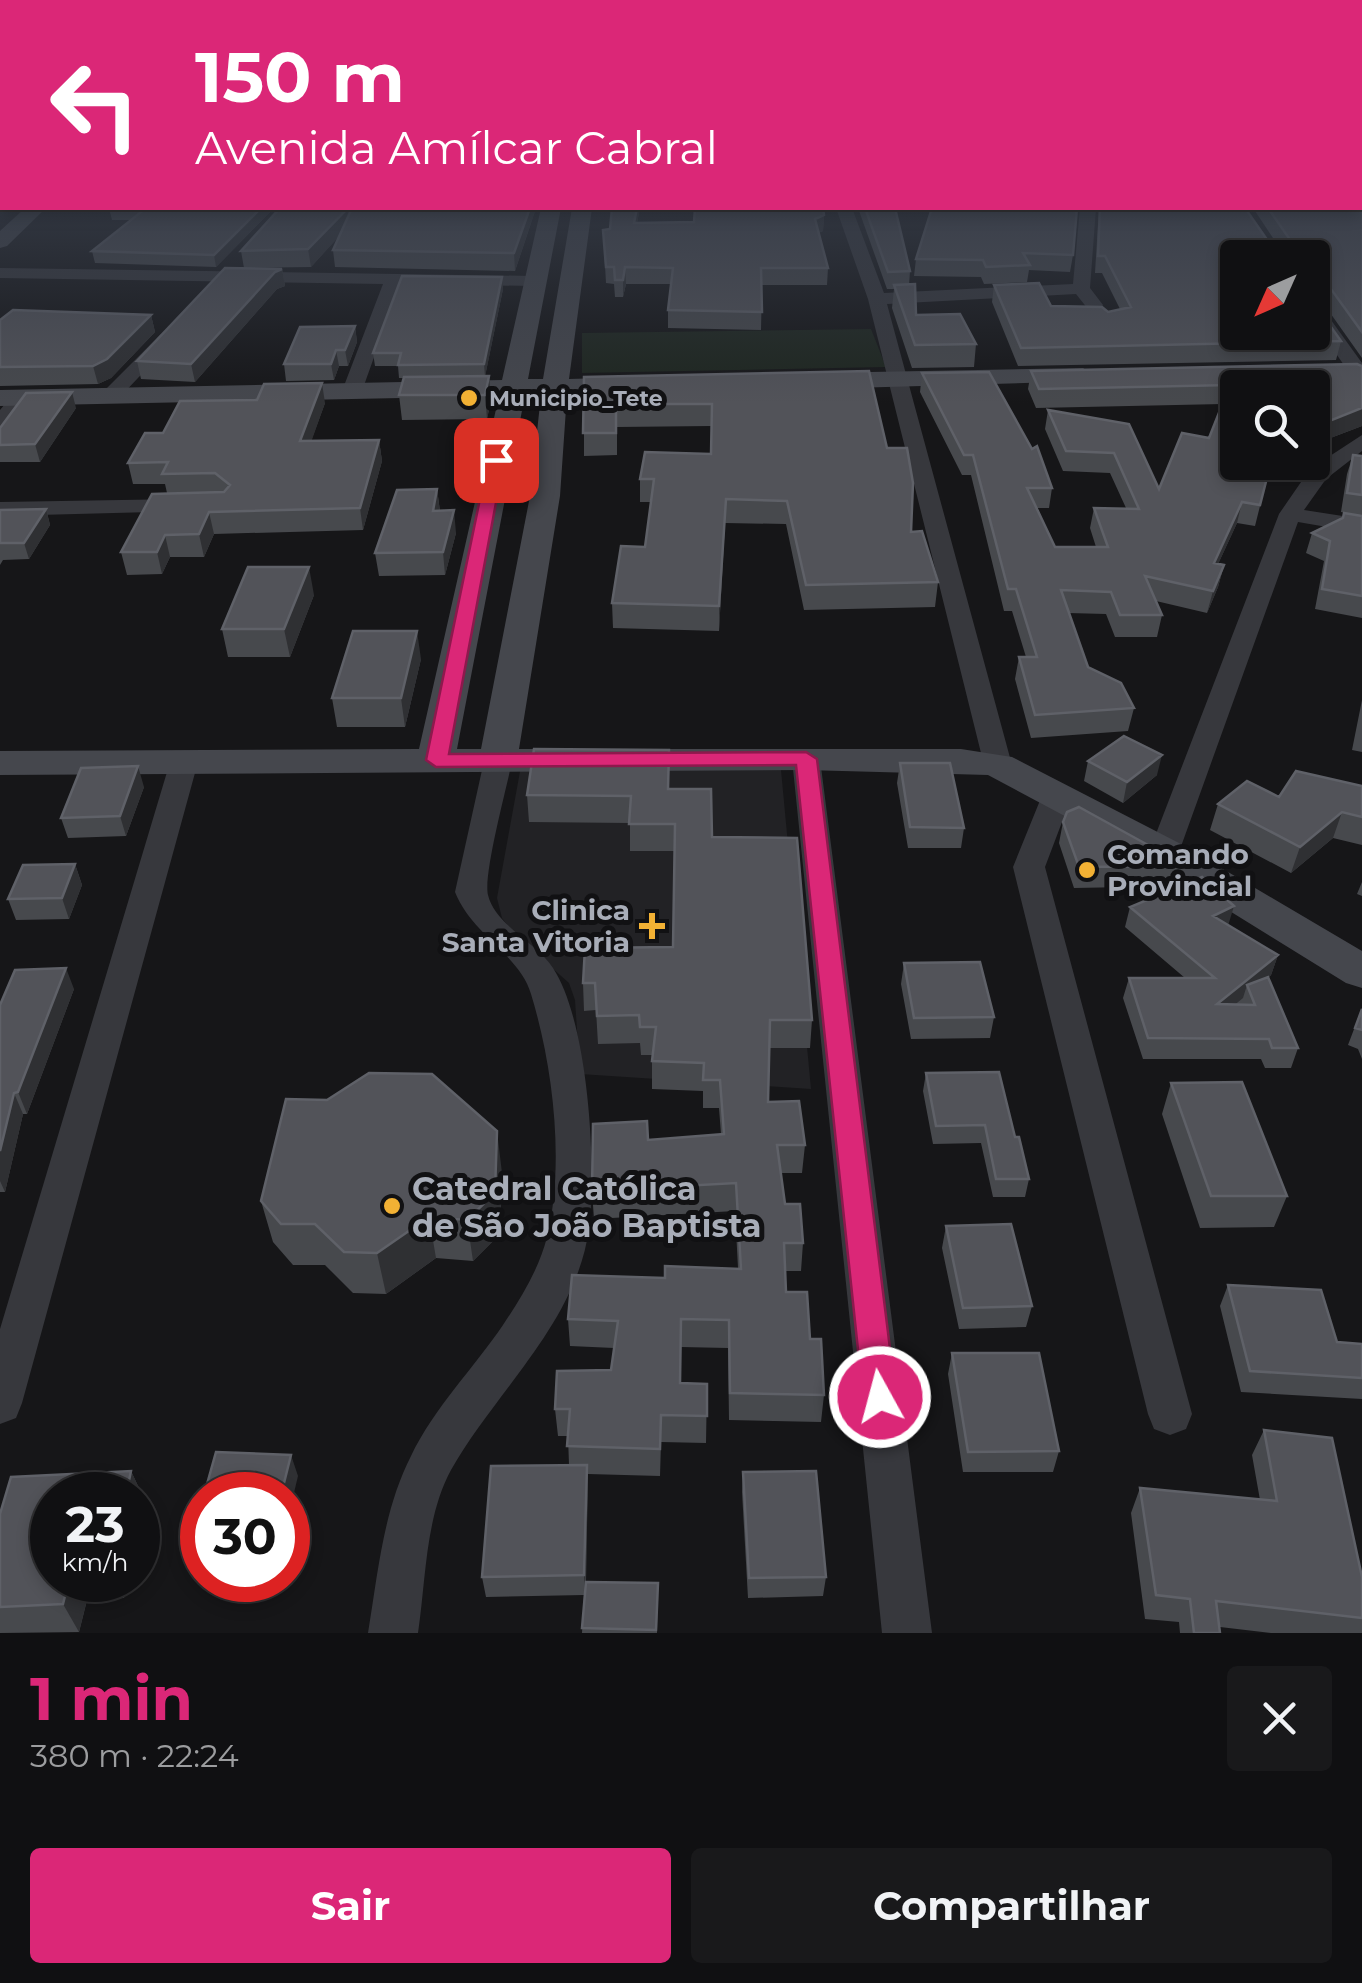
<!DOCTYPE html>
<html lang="pt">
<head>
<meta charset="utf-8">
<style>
	:root { --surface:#101012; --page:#19191b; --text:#f1f3f6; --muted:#9c9d9f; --line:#303032; --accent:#db2777 }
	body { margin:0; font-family:Montserrat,sans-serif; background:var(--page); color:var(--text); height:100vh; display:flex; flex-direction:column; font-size:38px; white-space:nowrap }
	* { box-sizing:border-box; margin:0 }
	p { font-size:32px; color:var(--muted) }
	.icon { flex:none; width:55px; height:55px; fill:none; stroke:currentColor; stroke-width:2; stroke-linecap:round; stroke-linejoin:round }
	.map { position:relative; height:1633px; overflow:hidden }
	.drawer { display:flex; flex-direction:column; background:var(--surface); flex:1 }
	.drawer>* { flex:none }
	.top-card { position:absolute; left:0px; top:0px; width:1362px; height:210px; box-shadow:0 5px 15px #0003,0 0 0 2px var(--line); background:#db2777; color:#fff; overflow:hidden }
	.needle { width:65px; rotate:225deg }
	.fabs { position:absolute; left:1220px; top:240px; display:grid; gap:20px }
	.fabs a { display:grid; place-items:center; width:110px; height:110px; border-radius:10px; background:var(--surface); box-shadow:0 5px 15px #0003,0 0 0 2px var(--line); font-size:50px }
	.speed { position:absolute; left:30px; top:1472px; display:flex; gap:20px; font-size:50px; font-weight:700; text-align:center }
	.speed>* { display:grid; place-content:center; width:130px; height:130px; border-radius:50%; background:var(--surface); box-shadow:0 5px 15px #0003,0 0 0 2px var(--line); line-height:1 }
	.speed small { font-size:25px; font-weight:400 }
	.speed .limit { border:15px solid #d22; background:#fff; color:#111 }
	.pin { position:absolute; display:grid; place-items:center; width:85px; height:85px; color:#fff; margin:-42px; border-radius:20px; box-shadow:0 5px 15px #0006 }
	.me { position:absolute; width:110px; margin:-55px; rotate:353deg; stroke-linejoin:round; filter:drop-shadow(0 0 8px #0008) }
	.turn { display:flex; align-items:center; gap:35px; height:210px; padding:0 30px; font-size:45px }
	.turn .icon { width:130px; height:130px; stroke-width:2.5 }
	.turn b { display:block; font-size:70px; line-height:85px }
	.round { display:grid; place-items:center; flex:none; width:105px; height:105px; border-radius:10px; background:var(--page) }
	.headline { display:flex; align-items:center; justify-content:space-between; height:170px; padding:0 30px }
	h1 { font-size:60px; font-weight:700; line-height:75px; color:var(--accent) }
	.action { display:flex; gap:20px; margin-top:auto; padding:20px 30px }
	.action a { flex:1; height:115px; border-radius:10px; background:var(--accent); color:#fff; font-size:40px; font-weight:700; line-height:115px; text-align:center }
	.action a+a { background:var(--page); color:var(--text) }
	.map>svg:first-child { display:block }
	.built { fill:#222225 }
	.green { fill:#1e261f }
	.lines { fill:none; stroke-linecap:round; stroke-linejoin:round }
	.street { fill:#37383d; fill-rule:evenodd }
	.secondary { fill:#45474d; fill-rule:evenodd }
	.wall { fill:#47494d }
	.shaded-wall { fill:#2f3033 }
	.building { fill:#525359; stroke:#5f6168; stroke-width:2.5; fill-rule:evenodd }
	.route { fill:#db2777; stroke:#8e194d; stroke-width:2.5 }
	.poi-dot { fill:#f2b134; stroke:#111113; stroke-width:4 }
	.labels { text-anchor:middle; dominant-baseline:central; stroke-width:10; stroke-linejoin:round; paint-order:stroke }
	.far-poi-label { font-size:22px; font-weight:bold; fill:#a8adb8; stroke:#111113; text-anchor:start }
	.poi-label { font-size:28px; font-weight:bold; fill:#a8adb8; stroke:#111113; text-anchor:start }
	.near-poi-label { font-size:32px; font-weight:bold; fill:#a8adb8; stroke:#111113; text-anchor:start }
</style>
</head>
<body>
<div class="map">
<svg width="1362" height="1633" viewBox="0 0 1362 1633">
	<rect width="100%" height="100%" fill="#161618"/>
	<path class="built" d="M521,766L781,770L811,1089L580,1074L575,1000L569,983L515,935L502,918L497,898Z"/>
	<path class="green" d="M871,329L886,367L582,373V333Z"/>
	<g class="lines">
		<path class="street" d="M0,181H2V189H0Z
			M836,208H852L884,293L1073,284L1080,208H1096L1090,288L1103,305L1100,309H1088L1076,294L887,304L1012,765L1008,771H988L984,765L868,299Z
			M0,268L533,276L541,281L533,286L400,284L362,391L352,397L342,391L383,284L0,278Z
			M1312,301L1318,302L1362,363V383L1355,381L1312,319Z
			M161,334L176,338L118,399H104V391Z
			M14,393L31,397L7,427L0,429V410Z
			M1362,435V451L1326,479L1304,510L1362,519V533L1298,522L1179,852L1175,859H1153L1149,852L1279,514L1310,469Z
			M182,499L193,506L190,511L0,516V502Z
			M806,750L820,759L932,1633H882L792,759Z
			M498,752L512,761C507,787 483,874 488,895C495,925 537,943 553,968C588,1021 597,1165 589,1228C577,1322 495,1392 451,1470C425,1518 426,1580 418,1633H368C378,1573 383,1511 411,1456C434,1408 473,1369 503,1325C521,1298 539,1269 547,1237C565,1163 553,1066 531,994C520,955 472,935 455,892L484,761Z
			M184,753L198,762L22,1403L16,1418L0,1424V1329L170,762Z
			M1058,784L1073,793L1045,867L1192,1414L1186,1429L1170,1435L1154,1429L1148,1414L1013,867L1043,793Z"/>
		<path class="secondary" d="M25,208H46L7,246L0,248V231Z
			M541,208H561L528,379H543L572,208H592L569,379L638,377L651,385L638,393L567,394L560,496L519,749H961L1012,757L1179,843L1362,951V988L1346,983L1149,861L988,775L806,770L0,775V751L419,749L499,396L0,406V390L502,380ZM525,395H541L530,496L481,749H457Z
			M1083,368L1096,376L1092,381L816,389L803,381L816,373Z"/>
	</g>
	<path class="wall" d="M1362,175V358L1321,300L1313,298L1314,303L1341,341L1336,360L1018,366L992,302L994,285L1051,306L1108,312L1120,309L1102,273H1095L1099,208H1245L1270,244H1277L1253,208H1360Z
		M109,208H274L216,267L95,263L92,251L131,220H112Z
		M280,208H536L515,271L335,267L333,250L338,237L311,267L244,268L241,251Z
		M640,208L637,223L694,222L824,215L823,231L818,233L828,268L827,285H762L761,330L668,328V310L671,284H626L623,297H615L614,284L606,283L603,230L610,229Z
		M858,208H895L910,271L909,285L916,315L976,344L974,367L912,368L892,308L894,289H887Z
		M932,208L1073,255L1070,272L1029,270L1027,282L984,284L981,277L914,276L916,259Z
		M282,269L285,286L277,289L195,382L141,379L137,361Z
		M502,277L503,289L485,376H489L491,400L487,419L402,420L399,395L404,378H399L398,366H375L373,353Z
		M151,315L155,332L111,378L98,384L0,386V320Z
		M355,326L357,342L348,366H339L334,380L286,381L284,364Z
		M1362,366V426L1312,445V388H1238L1271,462L1255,526L1237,523L1218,564L1224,565L1218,587L1207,613L1156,601L1162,615L1157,637H1115L1106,614L1068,613L1088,667L1134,708L1128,731L1031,738L1015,679L1019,657H1026L1012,611H1004L971,475H962L920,392L922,373L1052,488L1049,508H1037L1055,547H1096L1090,528L1094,508H1126L1110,473L1063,471L1045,429L1048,410L1129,424L1159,489L1209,438L1223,404L1036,408L1028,389L1031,371Z
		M869,371L887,448L911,532L938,582L935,607L804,610L786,524L725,523L719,631L613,628L612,603L645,547L651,502H640V479L711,454L712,426L617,427V455L584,456V377Z
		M325,403L311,441L379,440L382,461L363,530L214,534L204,557H170L162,574L127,575L121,552L167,493L165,484H133L128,463Z
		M76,408L40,462H0V428Z
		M1353,455L1362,456V516L1341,512L1347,474Z
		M437,489L440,511L456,533L445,575L379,576L375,553Z
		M46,509L50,525L29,559L3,560L0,565V510Z
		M1362,516V618L1315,609L1324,561L1306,553L1312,533Z
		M314,595L290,657H228L222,629Z
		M421,659L405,727H337L332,698Z
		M1362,700V752L1352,750Z
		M1088,761L1157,775L1123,803L1084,781Z
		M900,763L964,828L961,848H908L897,783Z
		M1362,786V845L1333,838L1291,873L1210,830L1218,804Z
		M144,787L126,836L68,838L61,818Z
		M669,789L712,837L812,1020L810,1048H769L768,1102L805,1145L802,1173H781L785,1204L803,1243L801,1271H785L786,1292L810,1339L824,1395L821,1422L729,1420L728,1348L681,1347L680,1383L707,1384L706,1443L661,1442L660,1476L588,1474L586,1582L658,1583L657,1633H582L584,1595L486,1597L482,1577L569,1465L568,1436H558L555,1409L611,1370L614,1348L570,1346L568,1319L665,1278L738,1268L735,1211L594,1219L592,1191L648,1140L721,1134L719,1108H703V1091L652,1089V1055H641L640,1043L598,1044L596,1010L584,1011L583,983L673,947L675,851H630V823L529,822L527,795Z
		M1063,822L1186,866L1180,886L1228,925L1278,955L1271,975L1268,978L1298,1048L1291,1068H1265L1261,1059H1143L1123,998L1129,978H1185L1125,927L1130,907L1180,886L1074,888L1059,843Z
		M75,864L82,885L69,919L16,920L8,899Z
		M1362,882V896L1357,894Z
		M904,963L994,1017L990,1038L911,1039L901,984Z
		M74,989L27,1114H23L5,1192H0V1005Z
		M1362,1008V1059L1358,1049L1348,1045Z
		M926,1073L1015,1137L1029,1179L1025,1197H993L981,1143L933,1144L923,1091Z
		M1171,1083L1287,1196L1274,1227L1200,1228L1162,1114Z
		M502,1173L500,1234L473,1261L436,1258L386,1294L353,1293L325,1265H293L273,1242L261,1201Z
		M946,1226L1032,1306L1026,1327L959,1329L942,1248Z
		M1228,1285L1337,1342L1362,1344V1399L1241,1392L1220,1306Z
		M952,1353L1059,1451L1053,1472H963L948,1374Z
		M1264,1430L1362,1577V1633H1271L1220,1627V1633H1180L1179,1622L1145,1619L1131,1513L1140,1488L1260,1500L1252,1455Z
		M131,1471L145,1501L52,1580H128L124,1598L87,1600L79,1632L0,1633V1514Z
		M743,1472L826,1577L823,1596L748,1598L742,1492Z
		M202,1498V1536L196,1520Z"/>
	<path class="shaded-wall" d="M261,208H274L216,267L214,255Z
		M348,208H356L357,217L311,267L308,249Z
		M530,208H536L515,271L514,253Z
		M637,208H640L634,239V223Z
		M824,215L823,231L814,235L815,219Z
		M625,267L626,284L623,297V280Z
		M282,269L285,286L277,289L195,382L191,364L275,272Z
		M502,277L503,289L485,377L484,364Z
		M151,315L155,332L111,378L98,384L93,366Z
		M355,326L357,342L348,366L345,350Z
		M336,350L339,366L334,380L331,364Z
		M489,376L491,400L487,419L485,395Z
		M322,383L325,403L304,462L300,441Z
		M72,392L76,408L40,462L35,444Z
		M1362,408V426L1312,445V428Z
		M379,440L382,461L363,530L360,508Z
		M437,489L440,512L433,511Z
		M726,499L725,523L719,631V606Z
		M1242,502L1237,523L1209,584L1214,563Z
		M46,509L50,525L29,559L24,543Z
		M454,510L456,533L445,575L443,552Z
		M209,512L214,534L204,557L199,534Z
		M165,535L170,557L162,574L157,552Z
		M1224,565L1218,587L1207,613L1213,591Z
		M309,567L314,595L290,657L284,629Z
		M417,631L421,659L405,727L401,698Z
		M1162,755L1157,775L1123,803L1127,782Z
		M138,766L144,787L126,836L120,816Z
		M1342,812L1333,838L1291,873L1300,847Z
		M75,864L82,885L69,919L62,898Z
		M1234,906L1228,926L1213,916Z
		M1278,955L1271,975L1250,992L1247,985L1243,998L1210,1025L1217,1004Z
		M66,968L74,989L27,1114L18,1092Z
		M14,1093L23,1114L5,1192L0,1181V1151Z
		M497,1131L502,1173L500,1234L473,1261L467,1220Z
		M429,1217L436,1258L386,1294L377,1253Z
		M291,1455L298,1476L288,1518V1495H281Z
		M587,1465L588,1485L585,1595L584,1575Z
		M131,1471L145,1501L138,1535V1495H126Z
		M69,1580H76L87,1600L79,1632L63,1604Z
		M115,1580H128L124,1598Z"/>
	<path class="building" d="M1360,175H1362V332L1326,282L1317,280L1313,284L1314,303L1341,341L1021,348L994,285L1039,283L1051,306L1102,307L1108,312L1131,307L1105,256H1098L1100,208H1245L1270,244H1293L1268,208H1360ZM1238,258H1312V332H1238Z
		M109,208H261L214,255L92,251L145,209Z
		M280,208H348L308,249L241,251Z
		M352,208H530L514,253L333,250Z
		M612,208H637L634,223L694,222L695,208H823L824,215L815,219L828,268H761L762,312L668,310L673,268L625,267L623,280H615L614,267H606L603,230L610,229Z
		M865,208H895L910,271L888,272Z
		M932,208H1077L1073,255L1023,253L1030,265L986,267L983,260L916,259Z
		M225,268L282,269L275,272L191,364L137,361Z
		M402,276L502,277L484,364L398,365L401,353H373Z
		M915,284L916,315L960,314L976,344L915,345L894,285Z
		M13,310L151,315L107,359L93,366L0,367V320Z
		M355,326L345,350H336L331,364H284L300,327Z
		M1357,364L1362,366V408L1312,428V388H1238V462H1271L1260,505L1242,502L1214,563L1224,565L1213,591L1145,576L1162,615H1120L1111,592L1061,590L1088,667L1121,683L1134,708L1035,715L1019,657H1037L1016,589H1008L973,455H964L922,373L989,372L1032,449L1037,446L1052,488H1027L1055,547H1108L1094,508L1139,509L1114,453L1066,451L1048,410L1129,424L1159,489L1182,433L1209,438L1230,385L1039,389L1031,371Z
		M869,371L887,448H907L913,483L911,532L922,531L938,582L806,585L787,501L726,499L719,606L612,603L621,546L645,547L654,479H640L645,452L711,454L712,404H616V433H583L584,377Z
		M489,376L485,395H399L404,377Z
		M322,383L300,441L379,440L360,508L209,512L199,534L165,535L157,552H121L152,494L224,492L230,485L215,473L162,474L168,462L128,463L145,433H163L180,401L257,400L264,384Z
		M72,392L35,444L0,445V428L26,393Z
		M1353,455L1362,456V495L1347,493Z
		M437,489L433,511L454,510L443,552L375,553L397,490Z
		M46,509L24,543H0V510Z
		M1344,513L1362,516V596L1322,589L1330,541L1312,533L1343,518Z
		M248,567H309L284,629H222Z
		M353,631H417L401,698H332Z
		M1124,736L1162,755L1127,782L1088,761Z
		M534,749L669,750L668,789H711L712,837L797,838L812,1020H770L768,1102L799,1101L805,1145H777L785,1204H800L803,1243H784L786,1292H807L810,1339H821L824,1395L730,1393L729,1320L681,1319L680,1383L707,1384V1416L661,1415L660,1449L567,1446L570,1409H555L557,1371L611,1370L618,1321L568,1319L572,1275L665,1278V1266L741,1269L736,1183L592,1191L593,1124L647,1121L648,1140L724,1134L720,1080H703L704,1063L652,1061L656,1027H640L639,1015L597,1016L595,983H583L585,948L673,947L675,824H629L631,796L527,795Z
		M900,763H950L964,828L910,827Z
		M138,766L120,816L61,818L81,768Z
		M1296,771L1362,786V817L1342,812L1300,847L1218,804L1247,781L1279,797Z
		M1079,807L1186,866L1079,867L1063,822L1067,812Z
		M75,864L62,898L8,899L23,865Z
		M1202,877L1234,906L1213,916L1278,955L1217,1004L1255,1005L1247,985L1268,977L1298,1048H1272L1269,1039L1148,1038L1129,978H1215L1130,907Z
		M980,962L994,1017L914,1018L904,963Z
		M66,968L18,1092L14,1093L0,1151V1005L15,970Z
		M1362,1009V1030L1355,1028Z
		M999,1072L1015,1137H1019L1029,1179H996L985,1125L936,1126L926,1073Z
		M369,1073L432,1074L497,1131L495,1193L467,1220L429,1217L377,1253L344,1252L315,1224H281L261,1201L286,1099L327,1100Z
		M1242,1082L1287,1196H1211L1171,1083Z
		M1011,1224L1032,1306L963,1308L946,1226Z
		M1228,1285L1321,1290L1337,1342L1362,1344V1378L1250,1371Z
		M952,1353H1039L1059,1451L968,1452Z
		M1264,1430L1332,1438L1362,1577V1618L1216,1601L1220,1633H1194L1190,1599L1156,1595L1140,1488L1277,1501Z
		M216,1452L291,1455L281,1495H204Z
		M587,1465L584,1575L482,1577L491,1466Z
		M131,1471L126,1495H52V1580H69L63,1604L0,1607V1514L11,1477Z
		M816,1471L826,1577L749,1578L743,1472Z
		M202,1498V1521L196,1520Z
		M586,1582L658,1583L656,1630L582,1628Z"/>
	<linearGradient id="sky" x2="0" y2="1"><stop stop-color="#0c0c0d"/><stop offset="0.43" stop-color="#363c48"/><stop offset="1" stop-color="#363c48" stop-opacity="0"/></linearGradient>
	<rect width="1362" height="403" fill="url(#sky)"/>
	<path class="route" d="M496,455L504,460L449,754L806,752L817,759L896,1397L891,1408L880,1413L868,1408L863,1397L796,765L436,767L426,760L488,460Z"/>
	<g class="poi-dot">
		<circle cx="469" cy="398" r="10"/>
		<circle cx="1087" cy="870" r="10"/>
		<path d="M647 911h10v10h10v10h-10v10h-10v-10h-10v-10h10z"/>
		<circle cx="392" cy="1206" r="10"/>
	</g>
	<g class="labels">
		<g class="far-poi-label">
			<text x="489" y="398">Municipio_Tete</text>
		</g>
		<g class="poi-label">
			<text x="1107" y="854">Comando<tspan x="1107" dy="32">Provincial</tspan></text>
			<text x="630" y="910" text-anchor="end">Clinica<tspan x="630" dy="32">Santa Vitoria</tspan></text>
		</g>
		<g class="near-poi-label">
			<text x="412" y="1188">Catedral Católica<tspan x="412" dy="37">de São João Baptista</tspan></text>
		</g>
	</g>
</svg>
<div class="fabs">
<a><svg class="needle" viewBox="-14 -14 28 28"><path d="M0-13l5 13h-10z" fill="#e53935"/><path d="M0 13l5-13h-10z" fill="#9c9d9f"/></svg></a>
<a><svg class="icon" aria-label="search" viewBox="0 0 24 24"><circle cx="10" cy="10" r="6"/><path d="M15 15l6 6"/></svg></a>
</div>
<div class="speed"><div>23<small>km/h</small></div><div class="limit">30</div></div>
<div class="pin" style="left:496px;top:460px;background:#d93025"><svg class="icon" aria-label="arrive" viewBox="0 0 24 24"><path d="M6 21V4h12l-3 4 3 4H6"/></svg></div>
<svg class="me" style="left:880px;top:1397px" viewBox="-20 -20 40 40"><circle r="17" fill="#db2777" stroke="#fff" stroke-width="3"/><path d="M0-11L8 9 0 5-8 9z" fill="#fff"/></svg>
<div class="top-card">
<div class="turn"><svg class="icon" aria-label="left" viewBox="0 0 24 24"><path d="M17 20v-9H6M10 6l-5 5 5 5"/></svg><div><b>150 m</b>Avenida Amílcar Cabral</div></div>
</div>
</div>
<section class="drawer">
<div class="headline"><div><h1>1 min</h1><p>380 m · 22:24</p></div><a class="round"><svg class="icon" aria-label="close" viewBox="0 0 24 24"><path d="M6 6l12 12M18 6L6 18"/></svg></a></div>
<div class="action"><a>Sair</a><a>Compartilhar</a></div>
</section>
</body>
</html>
